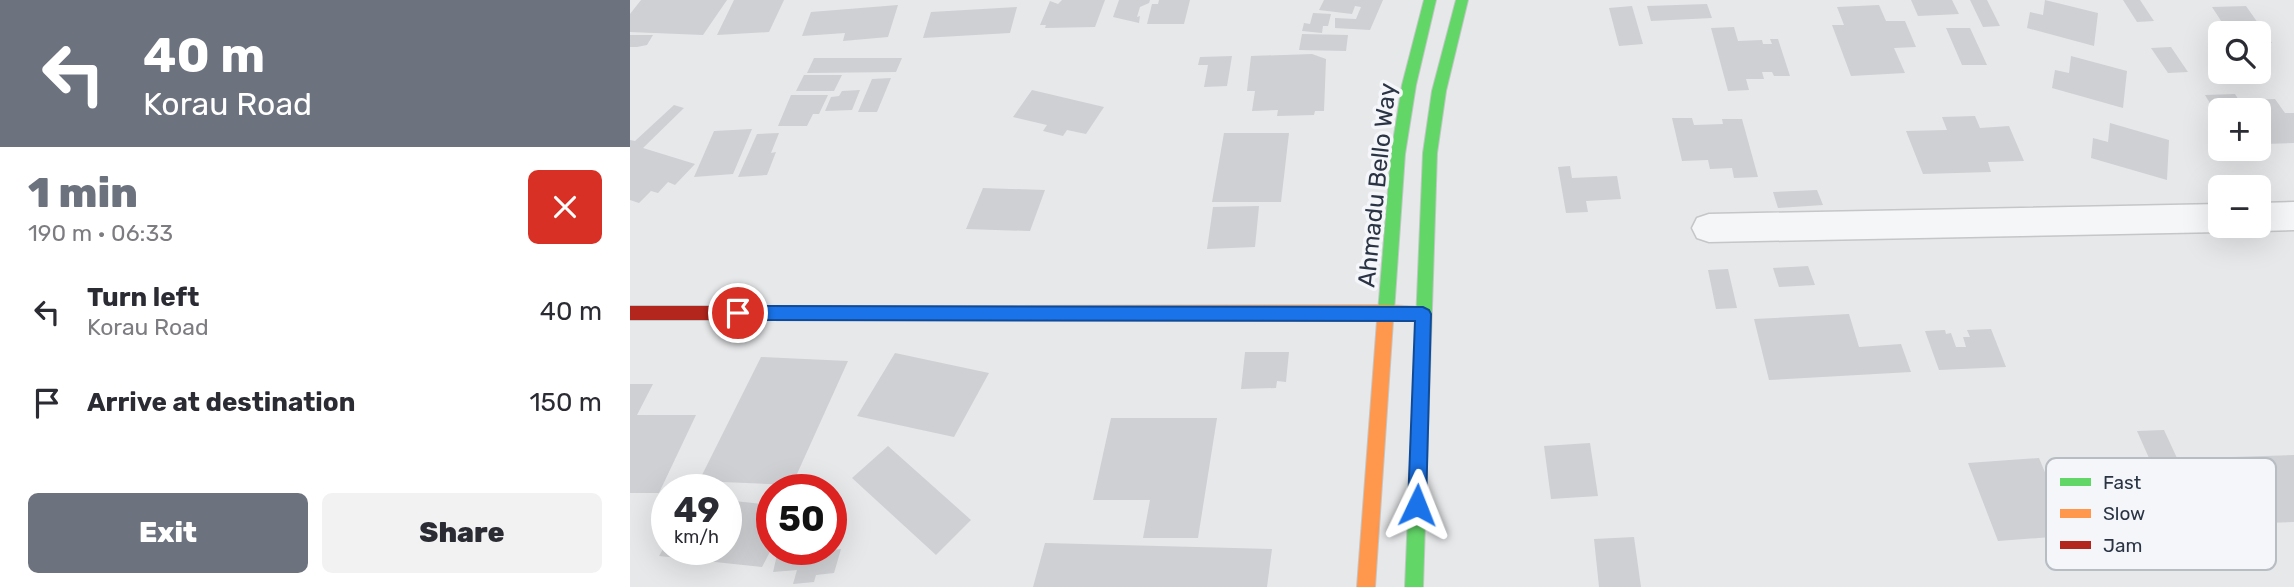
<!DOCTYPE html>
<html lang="en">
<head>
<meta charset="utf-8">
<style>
	:root { --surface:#fff; --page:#f2f2f3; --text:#2b2b33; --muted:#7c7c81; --accent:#6c737f }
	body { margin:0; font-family:Rubik,sans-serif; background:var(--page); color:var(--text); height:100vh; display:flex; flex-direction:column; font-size:26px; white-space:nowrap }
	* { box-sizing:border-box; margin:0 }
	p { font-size:23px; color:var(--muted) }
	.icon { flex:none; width:38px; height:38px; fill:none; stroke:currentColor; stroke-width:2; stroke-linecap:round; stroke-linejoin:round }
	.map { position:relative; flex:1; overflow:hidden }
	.drawer { display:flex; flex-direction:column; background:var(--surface); width:630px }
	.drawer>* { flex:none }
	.top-card { background:#6c737f; color:#fff; overflow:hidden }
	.tools { position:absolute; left:1578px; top:21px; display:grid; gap:14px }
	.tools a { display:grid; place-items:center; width:63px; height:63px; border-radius:10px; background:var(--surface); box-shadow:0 7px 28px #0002; font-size:35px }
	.speed { position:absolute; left:21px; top:474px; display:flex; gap:14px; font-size:35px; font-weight:700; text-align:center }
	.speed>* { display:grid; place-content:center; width:91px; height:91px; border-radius:50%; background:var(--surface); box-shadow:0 7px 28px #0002; line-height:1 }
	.speed small { font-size:18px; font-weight:400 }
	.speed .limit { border:10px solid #d22; background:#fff; color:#111 }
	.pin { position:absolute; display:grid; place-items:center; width:60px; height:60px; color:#fff; margin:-30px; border:4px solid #fff; border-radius:50%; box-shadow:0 2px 7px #0007 }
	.me { position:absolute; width:77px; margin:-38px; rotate:2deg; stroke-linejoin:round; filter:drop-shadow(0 0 5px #0008) }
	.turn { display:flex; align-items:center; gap:24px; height:147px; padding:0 28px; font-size:32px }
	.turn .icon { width:91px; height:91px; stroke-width:2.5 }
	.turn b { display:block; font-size:49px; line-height:60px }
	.round { display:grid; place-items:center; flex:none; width:74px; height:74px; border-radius:10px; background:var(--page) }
	.head { display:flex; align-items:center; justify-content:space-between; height:119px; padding:0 28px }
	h1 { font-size:42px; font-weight:800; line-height:52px; color:var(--accent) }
	.action { display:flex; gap:14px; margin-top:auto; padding:14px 28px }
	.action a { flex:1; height:80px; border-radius:10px; background:var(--accent); color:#fff; font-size:28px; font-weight:800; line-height:80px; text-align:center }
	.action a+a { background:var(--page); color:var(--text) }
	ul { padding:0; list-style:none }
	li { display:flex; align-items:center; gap:21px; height:91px; padding:0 28px }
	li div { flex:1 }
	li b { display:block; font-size:26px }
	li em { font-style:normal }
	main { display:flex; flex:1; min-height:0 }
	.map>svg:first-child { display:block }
	.building { fill:#ced0d3 }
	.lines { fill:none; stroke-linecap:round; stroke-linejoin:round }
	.street-casing { stroke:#c4c6c8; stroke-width:3 }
	.fast-casing { stroke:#c4c6c8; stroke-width:2 }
	.slow-casing { stroke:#c4c6c8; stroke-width:2 }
	.jam-casing { stroke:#c4c6c8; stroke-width:2 }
	.street { fill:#f5f6f7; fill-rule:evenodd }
	.fast { fill:#63d668; fill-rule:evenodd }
	.slow { fill:#ff974d; fill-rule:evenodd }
	.jam { fill:#b3261e; fill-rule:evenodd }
	.route { fill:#1a73e8; stroke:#114b97; stroke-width:2 }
	.labels { text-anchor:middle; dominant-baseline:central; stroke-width:7; stroke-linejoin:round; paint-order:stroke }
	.street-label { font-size:24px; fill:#2b3445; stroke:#f4f6f9 }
	.key { fill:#f4f6f9; stroke:#b8bcc3; stroke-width:2 }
	.key-label { font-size:19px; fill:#2b3445 }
</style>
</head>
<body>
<main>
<section class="drawer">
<div class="top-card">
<div class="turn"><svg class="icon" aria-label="left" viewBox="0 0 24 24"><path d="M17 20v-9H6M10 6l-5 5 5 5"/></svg><div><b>40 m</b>Korau Road</div></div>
</div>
<div class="head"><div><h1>1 min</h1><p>190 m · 06:33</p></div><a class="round" style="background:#d93025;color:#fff"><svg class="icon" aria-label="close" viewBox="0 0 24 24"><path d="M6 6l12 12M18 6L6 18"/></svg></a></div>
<ul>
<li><svg class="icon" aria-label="left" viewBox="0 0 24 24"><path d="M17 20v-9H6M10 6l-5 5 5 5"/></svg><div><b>Turn left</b><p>Korau Road</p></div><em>40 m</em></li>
<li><svg class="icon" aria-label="arrive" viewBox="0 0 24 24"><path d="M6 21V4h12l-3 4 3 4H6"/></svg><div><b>Arrive at destination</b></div><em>150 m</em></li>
</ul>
<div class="action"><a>Exit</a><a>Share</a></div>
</section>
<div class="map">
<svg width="1664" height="587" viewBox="0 0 1664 587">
	<rect width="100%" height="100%" fill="#e6e8ea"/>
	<path class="building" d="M11,0H97L73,35L0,32V14Z
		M104,0H154L139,32L87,35Z
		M432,0H475L465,27L415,28L416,25H410L420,1L428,4Z
		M489,0H520L519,3L510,7L507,17L510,16L509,23L483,17Z
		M529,0H560L554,24H517L522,4H528Z
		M694,0H753L740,30L705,28V18L726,19L731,7L725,6L722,14L689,10Z
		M1281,0H1322L1329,14L1288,16Z
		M1340,0H1357L1370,26L1353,27Z
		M1415,0L1468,13L1464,46L1397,28L1400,12L1413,15Z
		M1493,0H1510L1524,21L1507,22Z
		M1077,4L1082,18L1021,21L1017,6Z
		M268,5L258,37L213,41L215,33L172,36L181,12Z
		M1249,5L1256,21H1275L1286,47L1264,48L1275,73L1221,76L1202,25H1214L1207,7Z
		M1002,6L1013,44L989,46L979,8Z
		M1616,6L1642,43H1629V33H1599L1582,7Z
		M387,7L380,33L293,38L301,12Z
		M683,13L701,14L698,26H693L692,33L672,31L674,23L680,24Z
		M1104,27L1108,41L1132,40L1133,44H1142L1140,39H1148L1160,76H1144L1142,72H1132L1134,79H1116L1119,90L1098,91L1081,28Z
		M1316,28H1340L1357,65H1332Z
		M672,34L718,35L716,51L669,50Z
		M0,35H23L17,45L7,47H0Z
		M1541,47L1558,72L1538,73L1521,48Z
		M682,54L696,59L694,111H685L684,115L647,116L648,110L622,111L625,91H617L621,56Z
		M602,56L597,86L574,87L578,65H568L570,57Z
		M1441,56L1497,71L1493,108L1422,88L1425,70L1439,73Z
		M184,58H272L266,72L177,73Z
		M174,75H212L204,91H166Z
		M261,78L247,112H228L242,79Z
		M230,90L222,110L195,111L201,97L209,96L212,91Z
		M402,90L474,107L456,134L437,130L433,136L413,131L417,125L383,117Z
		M1605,94L1615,110H1591V121L1575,95Z
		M161,95H198L189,114H183L177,126H148Z
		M1645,99L1655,113H1664V143L1635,144L1629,138V110L1620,100Z
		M44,105L54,108L13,148L65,164L45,185L38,182L28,193L21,191L9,203L0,200V140L5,141Z
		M1345,116L1350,128L1379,126L1394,161L1358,162L1361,172L1293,174L1276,131L1317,130L1312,117Z
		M1042,118H1062L1064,125L1093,124L1092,119H1112L1128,177L1104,178L1102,168L1080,169L1078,160L1052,161Z
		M1480,123L1539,140L1537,180L1461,158L1463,138L1478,142Z
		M122,129L103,174L64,177L84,131Z
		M149,133L141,153L146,152L137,175L108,177L127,134Z
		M594,133H659L651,202H582Z
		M940,166L942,178L987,176L991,199L956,201L958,212L936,213L928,167Z
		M353,188L415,190L400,231L336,229Z
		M1187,190L1193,205L1148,208L1143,192Z
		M629,206L625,247L577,249L583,207Z
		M1178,266L1185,285L1149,287L1143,268Z
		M1098,269L1107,308L1086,309L1078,270Z
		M1219,314L1229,347L1271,344L1281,372L1139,380L1124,319Z
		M1361,329L1376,367L1309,370L1295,331L1315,330L1316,334L1321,333L1326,347H1336L1333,337H1340L1337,330Z
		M615,352H659L656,382L647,381L646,388L611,389Z
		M265,353L359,373L324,437L227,416Z
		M131,357L218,361L162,485L69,481Z
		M0,384H23L7,415H66L29,493H0Z
		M481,418H587L568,538H513L520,500H463Z
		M1534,430L1559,484L1531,485L1507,431Z
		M960,443L968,496L921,499L914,446Z
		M258,446L341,520L306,555L222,478Z
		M1664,455V522L1603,524L1571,458Z
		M1409,458L1430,508L1449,506L1461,534L1368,541L1338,463Z
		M96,500L142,505V548L132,567L29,556L37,542V550H96Z
		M1004,537L1011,587H969L964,539Z
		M415,543L642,549L637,587H403Z
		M211,549L204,573L186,575L184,582L163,584L167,570L143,572L147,555Z"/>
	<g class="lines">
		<g class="street-casing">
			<path id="street" d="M1664,202V230L1629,231L1617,226H1629V203Z
				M1591,204V226H1604L1591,232L1079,242L1067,238L1062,228L1067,218L1079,214Z"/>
		</g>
		<g class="fast-casing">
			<path id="fast" d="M794,0H806L786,85L775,154L764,312L762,317L756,319L750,317L748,312L761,154L772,85Z
				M826,0H838L816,91L807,153L793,587H775L793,153L802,91Z"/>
		</g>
		<g class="slow-casing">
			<path id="slow" d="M756,305L793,307L799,309L801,314L799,319L763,321L745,587H727L747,321L358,320L352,318L350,313L352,308L358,306Z"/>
		</g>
		<g class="jam-casing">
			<path id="jam" d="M0,306H358L364,308L366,313L364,318L358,320H0Z"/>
		</g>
		<use href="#street" class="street"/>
		<use href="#fast" class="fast"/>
		<use href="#slow" class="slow"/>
		<use href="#jam" class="jam"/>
	</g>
	<path class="route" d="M108,306L793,307L799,310L801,314L796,505L793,511L787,514L780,511L778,505L785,321L108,320L102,318L100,313L102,308Z"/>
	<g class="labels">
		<g class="street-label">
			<text transform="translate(747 185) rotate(-84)">Ahmadu Bello Way</text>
		</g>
	</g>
	<rect x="1416" y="458" width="230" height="112" rx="10" class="key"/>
	<rect x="1430" y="478" width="31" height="8" fill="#63d668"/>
	<rect x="1430" y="509" width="31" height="9" fill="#ff974d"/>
	<rect x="1430" y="541" width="31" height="8" fill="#b3261e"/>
	<g class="key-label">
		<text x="1473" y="489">Fast</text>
		<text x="1473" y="520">Slow</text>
		<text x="1473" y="552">Jam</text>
	</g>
</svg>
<div class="tools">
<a><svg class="icon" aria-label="search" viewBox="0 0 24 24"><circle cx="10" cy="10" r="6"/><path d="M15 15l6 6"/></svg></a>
<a>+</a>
<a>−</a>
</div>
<div class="speed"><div>49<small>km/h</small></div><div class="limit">50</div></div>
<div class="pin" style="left:108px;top:313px;background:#d93025"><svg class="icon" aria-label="arrive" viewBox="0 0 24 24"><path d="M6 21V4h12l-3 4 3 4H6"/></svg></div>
<svg class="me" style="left:787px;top:505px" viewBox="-20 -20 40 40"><path d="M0-17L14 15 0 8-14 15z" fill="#1a73e8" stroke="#fff" stroke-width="4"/></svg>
</div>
</main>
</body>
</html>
